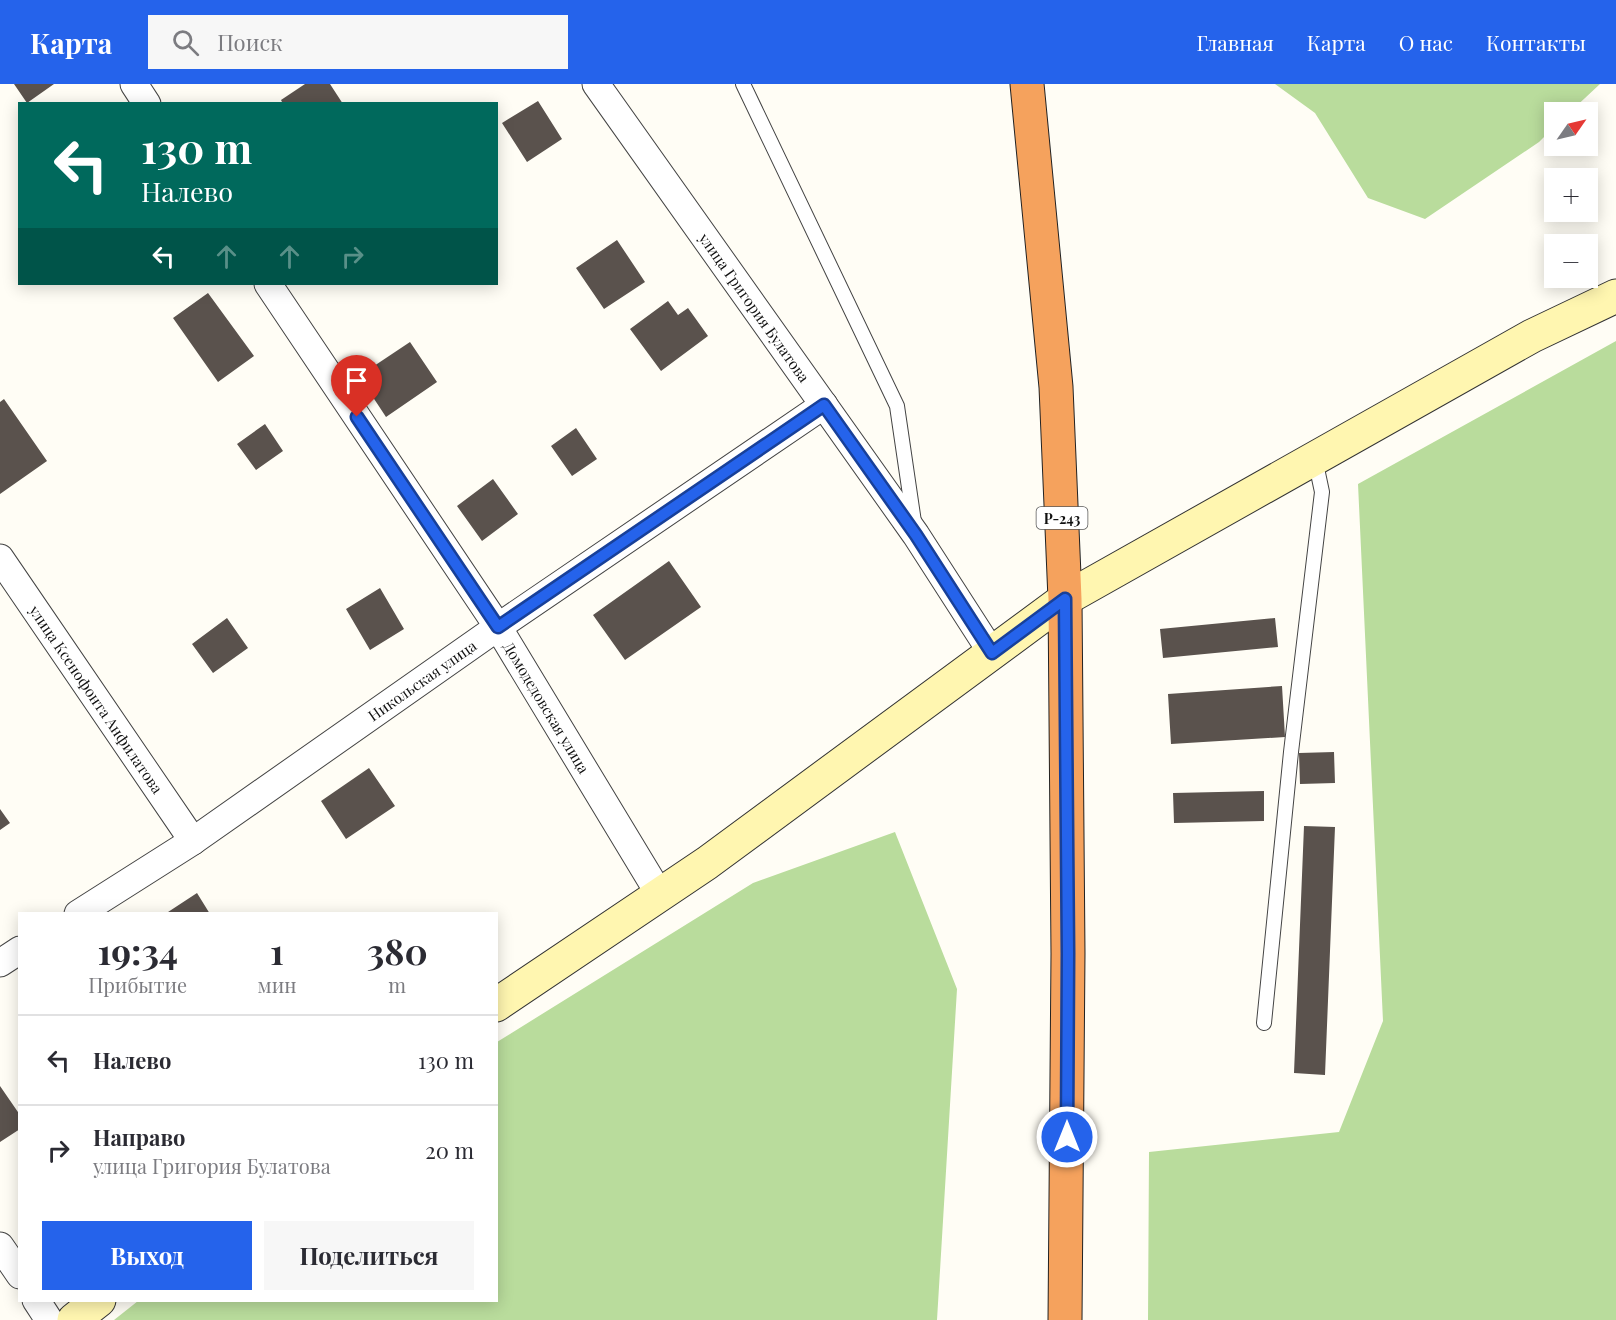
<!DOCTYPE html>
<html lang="ru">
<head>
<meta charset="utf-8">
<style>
	:root { --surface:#fff; --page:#f7f7f7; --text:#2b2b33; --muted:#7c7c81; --line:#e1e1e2; --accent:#2563eb }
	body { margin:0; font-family:"Playfair Display",serif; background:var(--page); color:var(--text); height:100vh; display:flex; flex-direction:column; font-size:22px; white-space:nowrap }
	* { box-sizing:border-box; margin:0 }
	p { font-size:20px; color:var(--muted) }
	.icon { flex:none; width:33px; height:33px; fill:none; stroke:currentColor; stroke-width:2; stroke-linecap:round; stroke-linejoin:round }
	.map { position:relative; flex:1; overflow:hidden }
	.details { position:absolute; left:18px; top:828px; width:480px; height:390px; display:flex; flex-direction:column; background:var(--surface); border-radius:0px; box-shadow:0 3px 15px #0003 }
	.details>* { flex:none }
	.guide { position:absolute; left:18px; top:18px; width:480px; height:183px; border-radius:0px; box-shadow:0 3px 15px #0003; background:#00695c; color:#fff; overflow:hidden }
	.needle { width:39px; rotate:56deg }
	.fabs { position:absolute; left:1544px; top:18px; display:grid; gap:12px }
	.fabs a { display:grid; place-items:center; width:54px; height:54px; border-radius:0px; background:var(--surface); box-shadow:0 3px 15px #0003; font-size:30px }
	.pin { position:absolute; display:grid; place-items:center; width:51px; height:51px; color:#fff; margin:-62px -26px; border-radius:50% 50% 50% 0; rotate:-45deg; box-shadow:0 0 6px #0007 }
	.pin .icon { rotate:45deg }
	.me { position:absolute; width:66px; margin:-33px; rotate:0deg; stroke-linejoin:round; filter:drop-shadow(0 0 4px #0008) }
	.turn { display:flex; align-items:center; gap:21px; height:126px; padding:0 24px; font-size:27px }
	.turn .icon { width:78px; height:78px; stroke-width:2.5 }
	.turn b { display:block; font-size:42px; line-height:51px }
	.lanes { display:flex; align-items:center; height:57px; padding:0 24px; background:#0003; justify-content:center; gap:30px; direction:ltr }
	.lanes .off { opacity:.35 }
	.eta { display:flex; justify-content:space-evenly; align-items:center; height:102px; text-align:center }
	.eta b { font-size:36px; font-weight:700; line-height:42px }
	.cta { display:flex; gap:12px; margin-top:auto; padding:12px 24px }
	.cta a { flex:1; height:69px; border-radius:0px; background:var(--accent); color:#fff; font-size:24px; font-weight:700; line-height:69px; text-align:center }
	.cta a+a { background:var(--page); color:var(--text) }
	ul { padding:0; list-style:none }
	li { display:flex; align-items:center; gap:18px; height:90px; padding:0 24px; border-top:2px solid var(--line) }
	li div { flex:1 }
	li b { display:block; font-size:22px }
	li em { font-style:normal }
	header { display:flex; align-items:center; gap:36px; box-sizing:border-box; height:84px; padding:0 30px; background:var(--accent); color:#fff }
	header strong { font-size:28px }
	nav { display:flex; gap:33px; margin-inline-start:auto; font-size:21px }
	.search { width:420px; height:54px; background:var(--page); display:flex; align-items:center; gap:15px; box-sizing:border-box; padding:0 21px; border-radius:0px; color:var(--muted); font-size:22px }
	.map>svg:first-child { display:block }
	.forest { fill:#b9dc9c }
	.building { fill:#5a524d }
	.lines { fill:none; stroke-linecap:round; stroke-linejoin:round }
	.lane-casing { stroke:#444; stroke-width:16 }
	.street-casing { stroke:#444; stroke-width:29 }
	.secondary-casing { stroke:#333; stroke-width:35 }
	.highway-casing { stroke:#222; stroke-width:35 }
	.lane { stroke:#fff; stroke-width:14 }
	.street { stroke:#fff; stroke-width:27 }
	.secondary { stroke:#fff6b0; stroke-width:33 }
	.highway { stroke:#f5a25d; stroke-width:33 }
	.route-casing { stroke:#184099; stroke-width:15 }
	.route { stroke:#2563eb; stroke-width:10 }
	.labels { text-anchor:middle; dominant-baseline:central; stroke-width:6; stroke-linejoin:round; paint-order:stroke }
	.shield { fill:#fff; stroke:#585858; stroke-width:1.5 }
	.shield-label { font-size:14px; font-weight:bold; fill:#111 }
	.street-label { font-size:15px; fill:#111; stroke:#fff }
</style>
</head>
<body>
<header>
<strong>Карта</strong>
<div class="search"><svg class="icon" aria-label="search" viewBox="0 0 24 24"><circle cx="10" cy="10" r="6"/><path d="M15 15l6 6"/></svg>Поиск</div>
<nav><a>Главная</a><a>Карта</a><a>О нас</a><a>Контакты</a></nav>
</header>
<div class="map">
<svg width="1616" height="1236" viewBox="0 0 1616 1236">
	<rect width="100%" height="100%" fill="#fffdf5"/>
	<path class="forest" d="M1275,0H1600L1570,28H1554V43L1539,58L1425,135L1368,114L1315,29Z
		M1616,257V1236H1148L1149,1068L1339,1048L1383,937L1358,400Z
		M895,748L957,905L937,1236H114L138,1217L496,1216L497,958L753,799Z"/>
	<path class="building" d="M14,0H54L27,19Z
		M305,0H330L343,20H283L281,16Z
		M538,17L562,55L527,78L502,39Z
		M617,156L645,198L604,225L576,184Z
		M208,209L254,272L218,298L173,234Z
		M668,217L678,231L688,224L708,252L661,287L630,245Z
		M410,258L437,298L386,333L359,292Z
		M4,315L47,377L0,410V318Z
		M265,340L283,367L256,386L237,360Z
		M576,344L597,375L572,392L551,362Z
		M493,395L518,430L482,457L457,422Z
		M669,477L701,523L625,576L593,531Z
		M380,504L404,545L370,566L346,525Z
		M227,534L248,564L213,589L192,560Z
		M1275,534L1278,563L1163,574L1160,545Z
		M1282,602L1285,653L1171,660L1168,610Z
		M1334,668L1335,699L1300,700L1299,669Z
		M369,684L395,722L346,755L321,717Z
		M1264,707V737L1174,739L1173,709Z
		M0,725L10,739L0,746Z
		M1304,742L1335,743L1325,991L1294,989Z
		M197,809L210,830H165Z
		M0,1002L20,1031V1045L0,1058Z"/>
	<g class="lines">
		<g class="lane-casing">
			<path id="lane" d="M743,0L897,322L914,438
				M1264,939L1291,668L1322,408L1315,375"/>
		</g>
		<g class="street-casing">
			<g id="street">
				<path d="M134,0L147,20"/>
				<path id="s1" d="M596,0L916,451L992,569"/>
				<path id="s2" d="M268,200L498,543L660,811"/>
				<path id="s3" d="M0,474L193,757"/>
				<path id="s4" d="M78,830L193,757L498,543L824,321"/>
				<path d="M0,879L20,866"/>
				<path d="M0,1162L20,1191"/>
				<path d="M36,1216L49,1236"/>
			</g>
		</g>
		<g class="secondary-casing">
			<path id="secondary" d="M496,921L707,779L1065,515L1532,252L1616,212
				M74,1236L99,1216"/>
		</g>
		<g class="highway-casing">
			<path id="highway" d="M1027,0L1056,303L1065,515L1068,869L1065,1236"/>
		</g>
		<use href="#lane" class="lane"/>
		<use href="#street" class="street"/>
		<use href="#secondary" class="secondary"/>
		<use href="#highway" class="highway"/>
	</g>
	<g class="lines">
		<g class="route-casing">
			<path id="route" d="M357,333L498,543L824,321L916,451L992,569L1065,515L1068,869L1067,1053"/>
		</g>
		<use href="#route" class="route"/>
	</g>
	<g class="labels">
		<rect class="shield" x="1036.5" y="423" width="51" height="22" rx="4.5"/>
		<g class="shield-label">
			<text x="1062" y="434">Р-243</text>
		</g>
		<g class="street-label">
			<text stroke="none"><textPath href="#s1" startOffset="274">улица Григория Булатова</textPath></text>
			<text stroke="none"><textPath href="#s4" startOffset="416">Никольская улица</textPath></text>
			<text stroke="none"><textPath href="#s3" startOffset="171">улица Ксенофонта Анфилатова</textPath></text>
			<text stroke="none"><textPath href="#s2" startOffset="507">Домодедовская улица</textPath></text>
		</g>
	</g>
</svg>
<div class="fabs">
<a><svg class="needle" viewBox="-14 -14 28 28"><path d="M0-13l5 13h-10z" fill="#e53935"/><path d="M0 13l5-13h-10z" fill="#7c7c81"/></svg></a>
<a>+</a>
<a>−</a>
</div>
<div class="pin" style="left:357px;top:333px;background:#d93025"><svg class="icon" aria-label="arrive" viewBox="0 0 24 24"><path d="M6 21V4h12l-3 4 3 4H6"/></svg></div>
<svg class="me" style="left:1067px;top:1053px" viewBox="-20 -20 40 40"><circle r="17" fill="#2563eb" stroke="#fff" stroke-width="3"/><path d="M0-11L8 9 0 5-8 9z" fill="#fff"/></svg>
<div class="guide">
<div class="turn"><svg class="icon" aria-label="left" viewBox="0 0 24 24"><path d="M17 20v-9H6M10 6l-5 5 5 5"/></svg><div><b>130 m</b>Налево</div></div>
<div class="lanes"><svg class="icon" aria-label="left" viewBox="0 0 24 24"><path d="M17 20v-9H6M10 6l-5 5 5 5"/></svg><svg class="icon off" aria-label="ahead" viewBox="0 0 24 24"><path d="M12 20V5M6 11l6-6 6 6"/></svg><svg class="icon off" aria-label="ahead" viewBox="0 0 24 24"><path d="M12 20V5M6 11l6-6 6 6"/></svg><svg class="icon off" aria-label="right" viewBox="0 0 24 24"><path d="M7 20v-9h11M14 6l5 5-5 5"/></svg></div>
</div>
<section class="details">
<div class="eta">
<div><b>19:34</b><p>Прибытие</p></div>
<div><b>1</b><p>мин</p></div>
<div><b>380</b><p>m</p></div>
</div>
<ul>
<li><svg class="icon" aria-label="left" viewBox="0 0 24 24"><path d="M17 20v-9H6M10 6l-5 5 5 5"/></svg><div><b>Налево</b></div><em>130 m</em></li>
<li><svg class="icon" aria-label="right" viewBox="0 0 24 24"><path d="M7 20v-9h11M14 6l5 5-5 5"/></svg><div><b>Направо</b><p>улица Григория Булатова</p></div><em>20 m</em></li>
</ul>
<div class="cta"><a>Выход</a><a>Поделиться</a></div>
</section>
</div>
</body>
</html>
